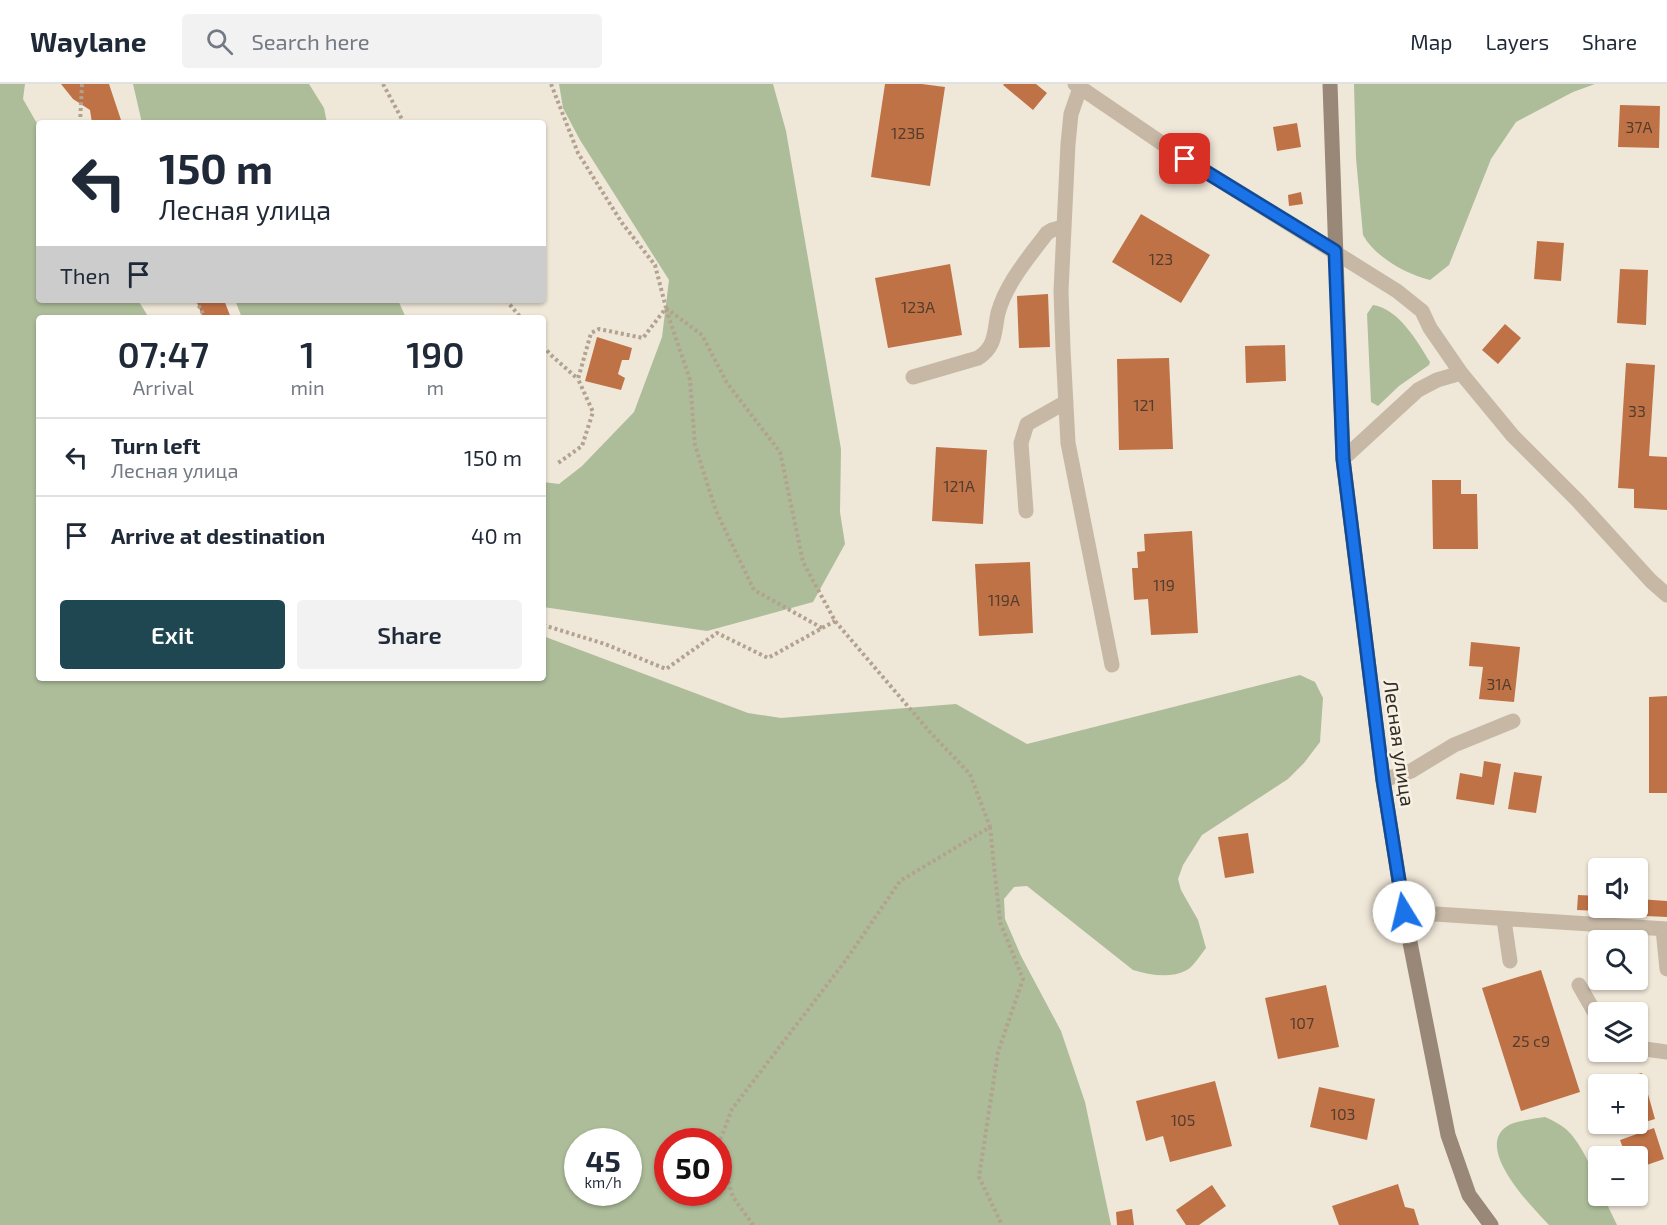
<!DOCTYPE html>
<html lang="en">
<head>
<meta charset="utf-8">
<style>
	:root { --surface:#fff; --page:#f2f2f3; --text:#1f2937; --muted:#747a83; --line:#e0e1e3; --accent:#1e4751 }
	body { margin:0; font-family:"Exo 2",sans-serif; background:var(--page); color:var(--text); height:100vh; display:flex; flex-direction:column; font-size:22px; white-space:nowrap }
	* { box-sizing:border-box; margin:0 }
	p { font-size:20px; color:var(--muted) }
	.icon { flex:none; width:33px; height:33px; fill:none; stroke:currentColor; stroke-width:2; stroke-linecap:round; stroke-linejoin:round }
	.map { position:relative; flex:1; overflow:hidden }
	.side { position:absolute; left:36px; top:231px; width:510px; height:366px; display:flex; flex-direction:column; background:var(--surface); border-radius:6px; box-shadow:0 2px 4px #0004 }
	.side>* { flex:none }
	.top-card { position:absolute; left:36px; top:36px; width:510px; height:183px; border-radius:6px; box-shadow:0 2px 4px #0004; background:#fff; color:var(--text); overflow:hidden }
	.tools { position:absolute; left:1588px; top:774px; display:grid; gap:12px }
	.tools a { display:grid; place-items:center; width:60px; height:60px; border-radius:6px; background:var(--surface); box-shadow:0 2px 4px #0004; font-size:30px }
	.speed { position:absolute; left:564px; top:1044px; display:flex; gap:12px; font-size:30px; font-weight:700; text-align:center }
	.speed>* { display:grid; place-content:center; width:78px; height:78px; border-radius:50%; background:var(--surface); box-shadow:0 2px 4px #0004; line-height:1 }
	.speed small { font-size:15px; font-weight:400 }
	.speed .limit { border:9px solid #d22; background:#fff; color:#111 }
	.pin { position:absolute; display:grid; place-items:center; width:51px; height:51px; color:#fff; margin:-26px; border-radius:12px; box-shadow:0 3px 9px #0006 }
	.me { position:absolute; width:66px; margin:-33px; rotate:351deg; stroke-linejoin:round; filter:drop-shadow(0 0 4px #0008) }
	.turn { display:flex; align-items:center; gap:21px; height:126px; padding:0 24px; font-size:27px }
	.turn .icon { width:78px; height:78px; stroke-width:2.5 }
	.turn b { display:block; font-size:42px; line-height:51px }
	.then { display:flex; align-items:center; height:57px; padding:0 24px; background:#0003; gap:12px; font-size:22px }
	.eta { display:flex; justify-content:space-evenly; align-items:center; height:102px; text-align:center }
	.eta b { font-size:36px; font-weight:600; line-height:42px }
	.button { display:flex; gap:12px; margin-top:auto; padding:12px 24px }
	.button a { flex:1; height:69px; border-radius:6px; background:var(--accent); color:#fff; font-size:24px; font-weight:600; line-height:69px; text-align:center }
	.button a+a { background:var(--page); color:var(--text) }
	ul { padding:0; list-style:none }
	li { display:flex; align-items:center; gap:18px; height:78px; padding:0 24px; border-top:2px solid var(--line) }
	li div { flex:1 }
	li b { display:block; font-size:22px }
	li em { font-style:normal }
	header { display:flex; align-items:center; gap:36px; box-sizing:border-box; height:84px; padding:0 30px; background:var(--surface); border-bottom:2px solid var(--line) }
	header strong { font-size:28px }
	nav { display:flex; gap:33px; margin-inline-start:auto; font-size:21px }
	.search { width:420px; height:54px; background:var(--page); display:flex; align-items:center; gap:15px; box-sizing:border-box; padding:0 21px; border-radius:6px; color:var(--muted); font-size:22px }
	.map>svg:first-child { display:block }
	.green { fill:#adbd99; fill-rule:evenodd }
	.building { fill:#bf7246 }
	.lines { fill:none; stroke-linecap:round; stroke-linejoin:round }
	.path { stroke:#b2a28f; stroke-width:4; stroke-dasharray:3 3; stroke-linecap:butt }
	.lane { stroke:#c6b8a5; stroke-width:15 }
	.secondary { stroke:#998777; stroke-width:15 }
	.route-casing { stroke:#114b97; stroke-width:15 }
	.route { stroke:#1a73e8; stroke-width:10 }
	.labels { text-anchor:middle; dominant-baseline:central; stroke-width:5; stroke-linejoin:round; paint-order:stroke }
	.number-label { font-size:16px; fill:#553d2e }
	.street-label { font-size:20px; fill:#322b26; stroke:#f7f1e4 }
</style>
</head>
<body>
<header>
<strong>Waylane</strong>
<div class="search"><svg class="icon" aria-label="search" viewBox="0 0 24 24"><circle cx="10" cy="10" r="6"/><path d="M15 15l6 6"/></svg>Search here</div>
<nav><a>Map</a><a>Layers</a><a>Share</a></nav>
</header>
<div class="map">
<svg width="1667" height="1141" viewBox="0 0 1667 1141">
	<rect width="100%" height="100%" fill="#efe7d8"/>
	<path class="green" d="M0,0H25L23,15L39,43V216H138L149,234H39V594H543V552L748,629L781,634L956,620L1027,660L1300,591L1315,598L1323,614L1320,658L1304,679L1288,695L1202,751L1183,781L1178,795L1181,806L1198,836L1206,864C1201,870 1194,882 1187,886C1170,895 1150,891 1133,886L1027,802L1014,803L1004,815L1005,835L1021,872L1061,947L1085,1018L1111,1141H0ZM578,1058H628V1108H578ZM668,1058H718V1108H668Z
		M133,0H309L324,24L327,39H142Z
		M559,0H773L786,47L841,365L840,428L845,460L813,518L707,547L543,523V398L559,400L582,382L634,328L662,253L669,196L580,56L563,24Z
		M1354,0H1595L1573,8L1516,38L1491,75L1449,181L1430,196C1406,190 1375,173 1363,151L1356,74Z
		M235,216H398L406,234H242Z
		M1373,221C1399,225 1417,257 1430,278L1429,281L1399,302L1378,322L1371,318L1367,230Z
		M1545,1033C1554,1037 1562,1041 1569,1048C1581,1060 1599,1095 1599,1112H1603L1617,1141H1549C1533,1124 1471,1062 1509,1041C1520,1036 1533,1035 1545,1033Z"/>
	<path class="building" d="M61,0H109L122,39H92L90,26L73,15Z
		M885,0H922L945,3L930,102L871,93Z
		M1004,0H1036L1047,9L1033,26L1003,1Z
		M1620,21L1660,22L1659,64L1618,63Z
		M1297,39L1301,63L1277,67L1273,43Z
		M1301,108L1303,120L1289,122L1288,111Z
		M1141,130L1210,171L1181,219L1112,178Z
		M1537,157L1564,159L1561,197L1534,195Z
		M950,180L962,251L888,264L875,194Z
		M1620,185L1648,186L1646,241L1617,239Z
		M1048,210L1050,263L1019,264L1017,212Z
		M196,216H224L231,234H203Z
		M1505,240L1521,254L1498,280L1482,266Z
		M597,253L632,264L629,276H622L618,290L625,294L621,306L585,297Z
		M1285,261L1286,297L1246,299L1245,262Z
		M1169,274L1173,365L1119,366L1117,275Z
		M1626,279L1655,281L1649,372L1667,373V426L1634,424V405L1618,404Z
		M936,363L987,366L983,440L932,437Z
		M1432,396H1461V410H1477L1478,465H1433Z
		M1192,447L1198,549L1151,551L1148,515L1134,516L1132,484H1138L1137,468L1145,467L1144,450Z
		M1030,478L1033,549L979,552L975,480Z
		M1471,558L1520,563L1514,618L1479,615L1483,583L1469,582Z
		M1667,612V709H1649V613Z
		M1484,677L1501,680L1494,721L1456,715L1460,689L1482,693Z
		M1514,688L1542,692L1536,729L1508,725Z
		M1248,749L1254,789L1225,794L1218,753Z
		M1578,811L1599,812V824H1620V828L1577,826Z
		M1638,815L1667,817V833L1624,831V824H1638Z
		M1541,886L1580,1008L1521,1027L1482,904Z
		M1326,901L1339,963L1278,975L1265,914Z
		M1642,989L1655,1035L1615,1047L1613,1040H1638V1000H1602Z
		M1215,997L1232,1062L1170,1078L1163,1052L1146,1057L1136,1017Z
		M1319,1003L1375,1015L1367,1056L1310,1043Z
		M1654,1044L1664,1075L1638,1084V1072H1626L1620,1056Z
		M1398,1100L1405,1123L1414,1125L1419,1141H1339L1332,1122Z
		M1212,1101L1226,1122L1199,1141H1186L1176,1126Z
		M1132,1125L1134,1141H1117L1116,1128Z"/>
	<g class="lines">
		<path class="path" d="M383,0L404,39
			M551,0L578,69L622,139L655,181L666,224L643,254L599,245L591,249L578,295L593,328L582,362L558,379
			M80,39L82,0
			M196,216L205,234
			M506,216L521,234
			M666,224L702,251L727,299L780,368L803,478L835,537L929,647L970,690L990,743L900,797L846,876L732,1025L718,1062
			M666,225L690,296L695,361L716,427L754,506L822,544
			M543,262L551,271L578,295
			M543,541L605,560L666,585L717,549L768,574L835,537
			M990,743L1000,838L1023,895L998,968L979,1093L1002,1141
			M718,1063L733,1113L753,1141"/>
		<path class="lane" d="M1075,0L1185,75L1397,207L1422,227L1430,244L1461,289
			M1080,4L1071,30L1068,60L1061,207L1063,265L1068,359L1112,581
			M913,293L978,274C996,263 994,248 998,229C1006,199 1029,173 1047,149L1052,146L1063,143
			M1343,375L1418,306L1437,296L1461,289L1513,352L1578,417L1651,497L1667,511
			M1026,427L1021,359L1027,340L1066,318
			M1383,696L1411,687L1454,661L1513,637
			M1404,828L1667,845
			M1504,836L1510,877
			M1663,845L1667,885
			M1579,901L1599,936
			M1638,964L1667,968"/>
		<path class="secondary" d="M1330,0L1343,375L1383,696L1404,828L1448,1051L1469,1111L1491,1141"/>
	</g>
	<g class="lines">
		<g class="route-casing">
			<path id="route" d="M1185,75L1335,167L1343,375L1383,696L1404,828"/>
		</g>
		<use href="#route" class="route"/>
	</g>
	<g class="labels">
		<g class="number-label">
			<text x="1639" y="42">37А</text>
			<text x="908" y="48">123Б</text>
			<text x="1161" y="174">123</text>
			<text x="918" y="222">123А</text>
			<text x="1144" y="320">121</text>
			<text x="1637" y="326">33</text>
			<text x="959" y="401">121А</text>
			<text x="1164" y="500">119</text>
			<text x="1004" y="515">119А</text>
			<text x="1499" y="599">31А</text>
			<text x="1302" y="938">107</text>
			<text x="1531" y="956">25 с9</text>
			<text x="1343" y="1029">103</text>
			<text x="1183" y="1035">105</text>
		</g>
		<g class="street-label">
			<text transform="translate(1400 659) rotate(82)">Лесная улица</text>
		</g>
	</g>
</svg>
<div class="tools">
<a><svg class="icon" aria-label="sound" viewBox="0 0 24 24"><path d="M4 9h4l5-4v14l-5-4H4zM17 9q2 3 0 6"/></svg></a>
<a><svg class="icon" aria-label="search" viewBox="0 0 24 24"><circle cx="10" cy="10" r="6"/><path d="M15 15l6 6"/></svg></a>
<a><svg class="icon" aria-label="layers" viewBox="0 0 24 24"><path d="M12 4l9 5-9 5-9-5zM3 14l9 5 9-5"/></svg></a>
<a>+</a>
<a>−</a>
</div>
<div class="speed"><div>45<small>km/h</small></div><div class="limit">50</div></div>
<div class="pin" style="left:1185px;top:75px;background:#d93025"><svg class="icon" aria-label="arrive" viewBox="0 0 24 24"><path d="M6 21V4h12l-3 4 3 4H6"/></svg></div>
<svg class="me" style="left:1404px;top:828px" viewBox="-20 -20 40 40"><circle r="19" fill="#fff"/><path d="M0-13L10 11 0 6-10 11z" fill="#1a73e8"/></svg>
<div class="top-card">
<div class="turn"><svg class="icon" aria-label="left" viewBox="0 0 24 24"><path d="M17 20v-9H6M10 6l-5 5 5 5"/></svg><div><b>150 m</b>Лесная улица</div></div>
<div class="then">Then<svg class="icon" aria-label="arrive" viewBox="0 0 24 24"><path d="M6 21V4h12l-3 4 3 4H6"/></svg></div>
</div>
<section class="side">
<div class="eta">
<div><b>07:47</b><p>Arrival</p></div>
<div><b>1</b><p>min</p></div>
<div><b>190</b><p>m</p></div>
</div>
<ul>
<li><svg class="icon" aria-label="left" viewBox="0 0 24 24"><path d="M17 20v-9H6M10 6l-5 5 5 5"/></svg><div><b>Turn left</b><p>Лесная улица</p></div><em>150 m</em></li>
<li><svg class="icon" aria-label="arrive" viewBox="0 0 24 24"><path d="M6 21V4h12l-3 4 3 4H6"/></svg><div><b>Arrive at destination</b></div><em>40 m</em></li>
</ul>
<div class="button"><a>Exit</a><a>Share</a></div>
</section>
</div>
</body>
</html>
